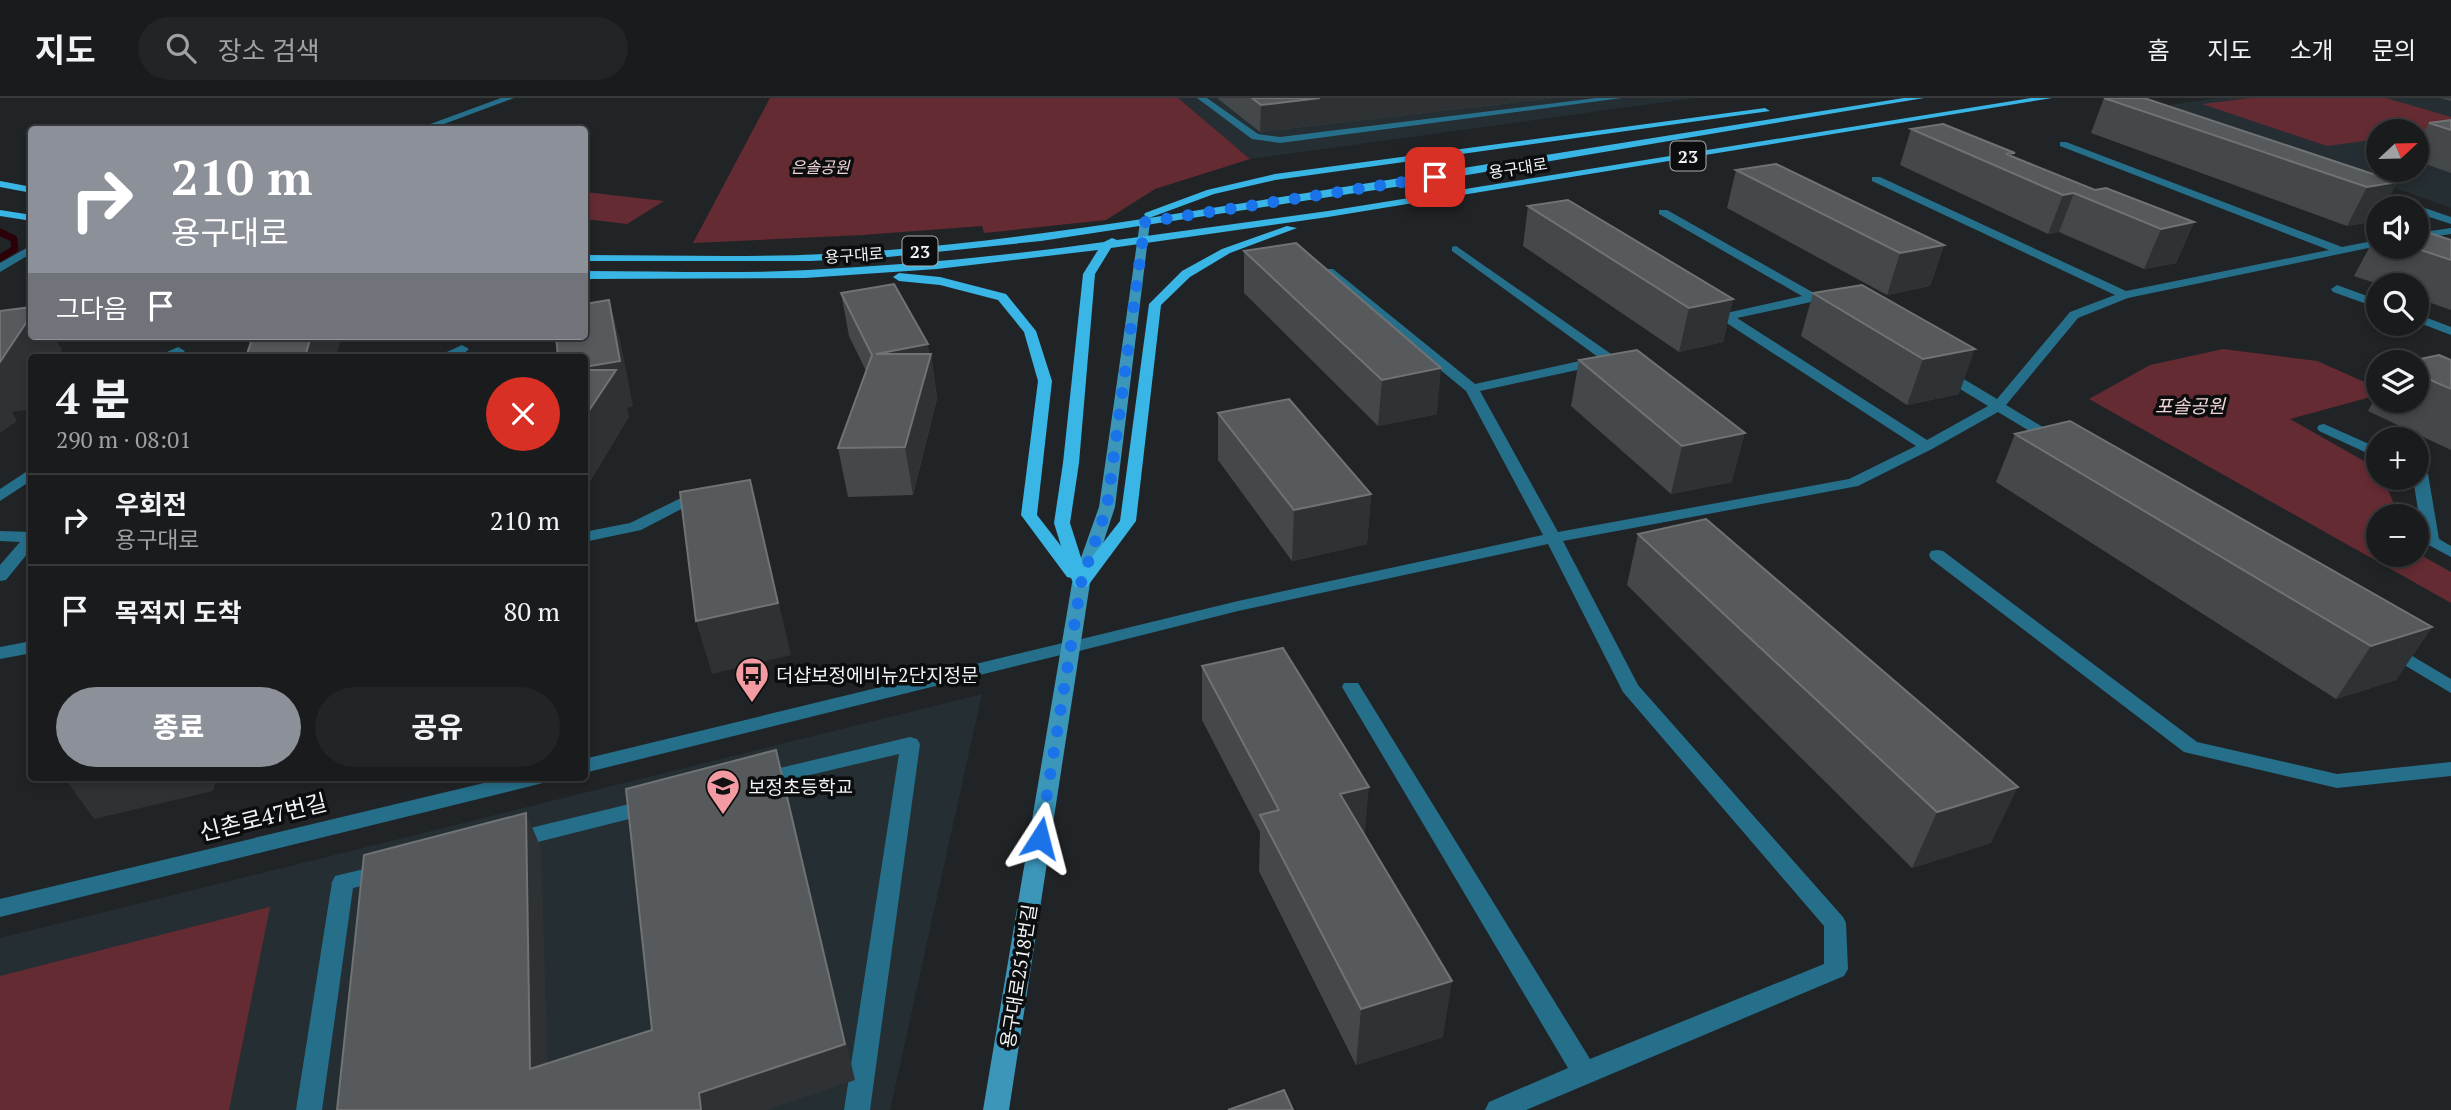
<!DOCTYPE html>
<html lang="ko">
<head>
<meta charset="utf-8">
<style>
	:root { --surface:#191b1c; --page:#222425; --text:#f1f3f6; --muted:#9fa1a3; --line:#37393b; --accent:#8c9099 }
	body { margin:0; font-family:"PT Serif","Noto Sans KR",serif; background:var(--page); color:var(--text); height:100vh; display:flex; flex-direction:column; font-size:26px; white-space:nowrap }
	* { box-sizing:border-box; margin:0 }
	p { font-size:23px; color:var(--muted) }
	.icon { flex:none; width:38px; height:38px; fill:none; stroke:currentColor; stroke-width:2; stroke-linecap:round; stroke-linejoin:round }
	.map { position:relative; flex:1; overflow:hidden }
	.side { position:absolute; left:28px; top:256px; width:560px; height:427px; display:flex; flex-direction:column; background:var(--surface); border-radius:7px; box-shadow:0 4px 10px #0003,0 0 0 2px var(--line) }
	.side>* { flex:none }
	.top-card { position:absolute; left:28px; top:28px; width:560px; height:214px; border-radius:7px; box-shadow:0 4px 10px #0003,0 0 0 2px var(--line); background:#8c9099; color:#fff; overflow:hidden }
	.needle { width:46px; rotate:68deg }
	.buttons { position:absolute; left:2366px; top:21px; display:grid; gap:14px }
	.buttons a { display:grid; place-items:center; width:63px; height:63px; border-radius:50%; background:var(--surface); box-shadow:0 4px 10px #0003,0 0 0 2px var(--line); font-size:35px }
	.pin { position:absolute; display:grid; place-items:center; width:60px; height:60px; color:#fff; margin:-30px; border-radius:14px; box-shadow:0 4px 10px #0006 }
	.me { position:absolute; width:77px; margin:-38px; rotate:9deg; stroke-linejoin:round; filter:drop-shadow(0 0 5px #0008) }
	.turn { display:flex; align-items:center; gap:24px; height:147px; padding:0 28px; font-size:32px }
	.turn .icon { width:91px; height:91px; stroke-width:2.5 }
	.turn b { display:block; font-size:49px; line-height:60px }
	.then { display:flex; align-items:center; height:66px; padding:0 28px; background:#0003; gap:14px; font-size:26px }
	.round { display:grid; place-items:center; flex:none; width:74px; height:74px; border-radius:37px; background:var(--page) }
	.head { display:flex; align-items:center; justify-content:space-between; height:119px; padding:0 28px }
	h1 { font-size:42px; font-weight:800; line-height:52px }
	.button { display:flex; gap:14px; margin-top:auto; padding:14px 28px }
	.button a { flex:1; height:80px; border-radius:42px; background:var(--accent); color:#fff; font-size:28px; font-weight:800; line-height:80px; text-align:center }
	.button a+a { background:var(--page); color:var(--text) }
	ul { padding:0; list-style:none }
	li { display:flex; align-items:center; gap:21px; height:91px; padding:0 28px; border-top:2px solid var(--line) }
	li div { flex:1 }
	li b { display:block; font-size:26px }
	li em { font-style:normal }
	header { display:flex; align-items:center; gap:42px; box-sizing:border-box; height:98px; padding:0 35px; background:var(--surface); border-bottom:2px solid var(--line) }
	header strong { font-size:33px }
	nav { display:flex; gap:38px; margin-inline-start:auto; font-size:24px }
	.search { width:490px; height:63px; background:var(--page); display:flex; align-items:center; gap:18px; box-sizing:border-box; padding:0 24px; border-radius:38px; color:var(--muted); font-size:26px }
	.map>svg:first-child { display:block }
	.built { fill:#252e32; fill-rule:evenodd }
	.green { fill:#652b33 }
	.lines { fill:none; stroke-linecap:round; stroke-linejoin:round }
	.stream { stroke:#2c0009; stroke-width:7 }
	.lane { fill:#266f8b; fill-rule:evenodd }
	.street { fill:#266f8b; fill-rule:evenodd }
	.secondary { fill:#3b96ba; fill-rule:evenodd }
	.primary { fill:#39b6e5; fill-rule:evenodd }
	.wall { fill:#45484a }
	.shaded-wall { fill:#2f3234 }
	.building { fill:#575a5c; stroke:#707274; stroke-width:2 }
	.route { stroke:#1a73e8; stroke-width:12; stroke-dasharray:0 21.6 }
	.labels { text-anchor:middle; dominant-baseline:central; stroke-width:7; stroke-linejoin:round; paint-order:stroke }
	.far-park-label { font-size:16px; font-style:italic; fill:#f1d6d7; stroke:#0c0d0e }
	.far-street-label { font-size:16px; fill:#f1f3f4; stroke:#0c0d0e }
	.shield { fill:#0c0d0e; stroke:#acaeaf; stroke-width:2 }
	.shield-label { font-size:18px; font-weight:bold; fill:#f1f3f4 }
	.park-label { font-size:19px; font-style:italic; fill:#f1d6d7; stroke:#0c0d0e }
	.poi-label { font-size:19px; fill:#f1f3f4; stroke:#0c0d0e; text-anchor:start }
	.street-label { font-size:19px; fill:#f1f3f4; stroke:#0c0d0e }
	.near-street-label { font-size:23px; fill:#f1f3f4; stroke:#0c0d0e }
</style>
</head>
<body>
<header>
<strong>지도</strong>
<div class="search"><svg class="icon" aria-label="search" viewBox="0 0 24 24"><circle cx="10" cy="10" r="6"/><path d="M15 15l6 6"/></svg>장소 검색</div>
<nav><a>홈</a><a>지도</a><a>소개</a><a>문의</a></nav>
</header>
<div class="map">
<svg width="2451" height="1012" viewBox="0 0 2451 1012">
	<rect width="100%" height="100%" fill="#212426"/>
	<path class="built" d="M1178,0H1695L1250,61Z
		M2217,0H2451V110L2168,7ZM2378,33H2417V72H2378Z
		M982,596L890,1012H0V840Z"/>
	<path class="green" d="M770,0H1178L1250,61L1155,91L1106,122L984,135L982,128L862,137L693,145Z
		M2250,0H2386L2451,19V31L2417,36V33H2378V41L2327,48L2202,6Z
		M585,94L664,103L627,126L585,121Z
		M2223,251L2317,263L2378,290V297L2290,321L2378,371V380H2383L2399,418H2378V457L2417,455L2451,474V505L2089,301L2150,267Z
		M270,809L229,1012H0V878Z"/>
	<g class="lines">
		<path class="stream" d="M0,134L14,141L15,151L0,160"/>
		<path class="lane" d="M1197,0H1207L1258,36L1280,39L1596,0H1622L1280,45L1252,41Z
			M2060,44H2066L2342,149L2378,142V148L2128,200L2078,220L2006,307L2061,340L2063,343L2061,346H2051L1998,314L1932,351L1858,388L1563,443L1638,587L1843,819L1846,825L1848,871L1844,878L1526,1012H1485L1489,1004L1568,970L1342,589L1344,585H1358L1590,961L1824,866V828L1623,594L1548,446L1238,513L1071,555L1062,549L1065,545L1238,503L1543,437L1466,293L1325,177V171H1333L1475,286L1598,259L1452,153V149L1456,148L1614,258V264L1480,293L1558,434L1849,381L1916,348L1722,222V216L1802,198L1659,116V112H1667L1837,208L1839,211L1833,215L1811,204L1737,220L1927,342L1988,308L1937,277V271H1947L1997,301L2070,214L2115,197L1872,83V79H1880L2126,193L2329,152L2060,48Z
			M2451,130V136L2417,141V135Z
			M2337,187L2378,202V210L2333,194L2331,191Z
			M2417,216L2451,229V237L2417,224Z
			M462,247L469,251C460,260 448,259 436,259Z
			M178,249L185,253C178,261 166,259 156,259Z
			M2324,326L2378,350V360L2319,333L2317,330L2319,327Z
			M2417,369L2428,376L2439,441L2451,448V459L2423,444L2413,380H2417Z
			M32,370V382L0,403V391Z
			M683,399L691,404L689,407L641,432L584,444V434L630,425Z
			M0,433L32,434V450L6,482L0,483V467L20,444L0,443Z
			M1937,452L1943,453L2197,644L2337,676L2451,664V678L2337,690L2184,654L1931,461L1929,457L1931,453Z
			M32,543V555L0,561V549Z
			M2392,546L2451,581V595L2386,556L2383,552Z
			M910,639L917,641L920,646L870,1012H844L899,656L759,689L752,687L749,682L752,677L759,675Z
			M650,701L657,704L660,709L657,714L514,750L506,748L503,742L506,736L514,734Z
			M385,766L393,768L396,774L393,780L353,790L322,1012H296L332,784L335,778Z"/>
		<path class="street" d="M501,0H514L428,32H414Z
			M2366,90L2451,119V126L2417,115V110H2404L2362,95L2361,93Z
			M32,147V155L0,174V165Z
			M1071,543L1080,549L1077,553L584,675V661Z
			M509,679H549L546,684L539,686L0,819V801Z"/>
		<path class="secondary" d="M1145,121L1150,124L1115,409L1090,485L1009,1012H983L1072,485L1099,409L1140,124Z"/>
		<path class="primary" d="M1904,0H1924L1408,87L1041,143L888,159L811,163H584V157C686,157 788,161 889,152C976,145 1063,133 1149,120L1144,117L1145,115L1207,92L1275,76L1765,10L1770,13L1275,82L1214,96L1149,120Z
			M2031,0H2052L1328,119L1111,150L1095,176L1079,365L1070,425L1084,469L1120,423L1149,206L1182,173L1222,151L1287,128L1297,130L1230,155L1190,179L1161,207L1136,423L1087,489H1075L1071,480L1067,479L1021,417L1038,283L1024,234L998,202L940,187L899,183L893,179L899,175L940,179L1006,196L1036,233L1052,283L1037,417L1061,448L1054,425L1063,365L1083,176L1098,152L937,171L805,180L584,181V173C659,173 734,176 808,172C907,167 1006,158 1104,144L1112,140L1117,142L1328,113Z
			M0,83L32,89V95L0,89Z
			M0,112L32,117V123L0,118Z"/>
	</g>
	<path class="wall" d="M1217,0H1554L1260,34Z
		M2104,0L2397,84L2377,123L2347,128L2091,35Z
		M2440,0H2451V3Z
		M2451,22V75L2417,63V48L2429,25Z
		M1911,31L2014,59L2095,92L2194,124L2176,165L2144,171L2059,134L2048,136L1900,67Z
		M1736,72L1944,147L1930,188L1887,197L1727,110Z
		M1528,108L1733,201L1723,244L1679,254L1523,148Z
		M2378,136V149H2417L2451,142V212L2417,200V187H2381L2354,178L2376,137Z
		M1244,153L1437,316L1378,328L1244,195Z
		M1862,187L1959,296L1907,307L1801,238L1813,195Z
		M841,195L929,256H931L937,301L913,397L848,399L838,350L866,273L849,238Z
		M1579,262L1732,384L1671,396L1571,308Z
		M2451,262V352L2368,313L2378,295V303H2417V264Z
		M1218,315L1371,396L1367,446L1292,463L1218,362Z
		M2015,336L2432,529L2396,582L2336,601L1996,384Z
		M1638,436L1991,745L1912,770L1627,487Z
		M1202,568L1365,738L1443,939L1356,967L1259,773L1260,734L1202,622Z"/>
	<path class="shaded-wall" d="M1320,0H1554L1260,34L1261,7Z
		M2397,84L2384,110H2378V120L2377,123L2347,128L2367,89Z
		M2074,95L2059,134L2048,136L2063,97Z
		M2194,124L2176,165L2144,171L2161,131Z
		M1944,147L1930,188L1887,197L1900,155Z
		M1733,201L1723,244L1679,254L1689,210Z
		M609,202L621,246L633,308L627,310L629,319L584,394V269Z
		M32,216V238H54L62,252L58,259H32V303L26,312L12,314L17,323L0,335V264Z
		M311,238H337L340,244L336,259H305Z
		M928,246L930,260L931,256L937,301L913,397L905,349L876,256Z
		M1975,251L1959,296L1907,307L1923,261Z
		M1441,270L1437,316L1378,328L1382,282Z
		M1745,335L1732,384L1671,396L1682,348Z
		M750,382L791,557L712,576L696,523Z
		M1371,396L1367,446L1292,463L1294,412Z
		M2432,529L2396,582L2336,601L2371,548Z
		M776,652L785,687L855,982L767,1012H701L699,995Z
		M64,679H217L213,693L94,721Z
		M1369,689L1364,744L1340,696Z
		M2018,689L1991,745L1912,770L1937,714Z
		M526,715L541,750L549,1007L530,971Z
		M1452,883L1443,939L1356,967L1361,911Z"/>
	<path class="building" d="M1252,0H1320L1261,7Z
		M2104,0H2144L2397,84L2367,89Z
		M2451,22V32L2429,25Z
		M1943,26L2015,55L2006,56L2095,92L2106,90L2194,124L2161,131L2074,95L2063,97L1911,31Z
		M1776,66L1944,147L1900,155L1736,72Z
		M1568,102L1733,201L1689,210L1528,108Z
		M2417,131L2451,142V162L2412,149H2417Z
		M1296,145L1441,270L1382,282L1244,153Z
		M894,186L928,246L876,256H931L905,349L838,350L872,257L841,195Z
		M1862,187L1975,251L1923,261L1813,195Z
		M609,202L620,263L584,269V259H558L556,238H584V206Z
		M32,209V216L0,264V213Z
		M253,238H311L305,259H246Z
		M1637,252L1745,335L1682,348L1579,262Z
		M2439,257L2451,262V291L2417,276V264H2406Z
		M584,272H616L584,320Z
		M1289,301L1371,396L1294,412L1218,315Z
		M2070,323L2432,529L2371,548L2015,336Z
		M750,382L778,505L696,523L680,394Z
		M1706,421L2018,689L1937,714L1638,436Z
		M1283,550L1369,689L1340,696L1452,883L1361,911L1260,717L1279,712L1202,568Z
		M776,652L845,946L699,995L701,1012H337L364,757L526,715L530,971L652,932L626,691Z
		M1284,992L1293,1012H1228Z"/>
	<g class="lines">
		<path class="route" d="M1040,740L1081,485L1107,409L1145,124L1435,79"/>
	</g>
	<defs>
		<g id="bus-pin" transform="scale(1.75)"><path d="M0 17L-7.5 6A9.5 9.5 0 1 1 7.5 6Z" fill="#f49aa2" stroke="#0c0d0e"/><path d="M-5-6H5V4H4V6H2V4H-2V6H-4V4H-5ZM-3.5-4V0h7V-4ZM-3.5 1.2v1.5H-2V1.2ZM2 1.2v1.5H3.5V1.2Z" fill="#111"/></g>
		<g id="school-pin" transform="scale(1.75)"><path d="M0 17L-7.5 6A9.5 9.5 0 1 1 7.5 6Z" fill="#f49aa2" stroke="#0c0d0e"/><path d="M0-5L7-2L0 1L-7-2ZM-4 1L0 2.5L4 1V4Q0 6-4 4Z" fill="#111"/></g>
	</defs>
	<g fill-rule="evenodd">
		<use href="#bus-pin" x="752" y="576"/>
		<use href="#school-pin" x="723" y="688"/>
	</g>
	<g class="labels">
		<g class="far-park-label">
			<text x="820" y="69">은솔공원</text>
		</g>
		<g class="far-street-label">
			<text transform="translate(1518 70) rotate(-9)">용구대로</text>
			<text transform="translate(854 157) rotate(-4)">용구대로</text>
		</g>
		<g class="shield">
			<rect x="1670.5" y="43.5" width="35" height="29" rx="5"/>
			<rect x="902.5" y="138.5" width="35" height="29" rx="5"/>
		</g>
		<g class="shield-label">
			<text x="1688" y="58">23</text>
			<text x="920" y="153">23</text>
		</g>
		<g class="park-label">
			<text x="2190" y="307">포솔공원</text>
		</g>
		<g class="poi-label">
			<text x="776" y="576">더샵보정에비뉴2단지정문</text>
			<text x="748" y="688">보정초등학교</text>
		</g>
		<g class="street-label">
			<text transform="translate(1018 878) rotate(-81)">용구대로2518번길</text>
		</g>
		<g class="near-street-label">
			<text transform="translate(263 719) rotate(-14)">신촌로47번길</text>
		</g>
	</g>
</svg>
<div class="buttons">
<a><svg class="needle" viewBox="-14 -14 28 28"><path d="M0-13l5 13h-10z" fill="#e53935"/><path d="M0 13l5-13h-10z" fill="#9fa1a3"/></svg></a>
<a><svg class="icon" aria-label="sound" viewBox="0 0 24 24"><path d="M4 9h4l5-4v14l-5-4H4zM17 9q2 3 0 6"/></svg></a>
<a><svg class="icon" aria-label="search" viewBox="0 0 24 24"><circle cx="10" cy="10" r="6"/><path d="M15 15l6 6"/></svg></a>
<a><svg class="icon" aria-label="layers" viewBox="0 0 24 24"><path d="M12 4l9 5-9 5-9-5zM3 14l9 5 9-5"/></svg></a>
<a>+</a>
<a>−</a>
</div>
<div class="pin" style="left:1435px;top:79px;background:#d93025"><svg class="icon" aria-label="arrive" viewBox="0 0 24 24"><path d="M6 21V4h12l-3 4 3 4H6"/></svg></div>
<svg class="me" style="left:1040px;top:740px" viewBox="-20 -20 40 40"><path d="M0-17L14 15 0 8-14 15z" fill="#1a73e8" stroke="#fff" stroke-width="4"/></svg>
<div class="top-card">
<div class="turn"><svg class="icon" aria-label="right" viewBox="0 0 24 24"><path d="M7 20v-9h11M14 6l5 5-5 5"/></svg><div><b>210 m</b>용구대로</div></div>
<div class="then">그다음<svg class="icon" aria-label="arrive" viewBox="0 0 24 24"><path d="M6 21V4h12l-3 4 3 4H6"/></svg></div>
</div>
<section class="side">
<div class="head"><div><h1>4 분</h1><p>290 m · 08:01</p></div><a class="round" style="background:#d93025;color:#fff"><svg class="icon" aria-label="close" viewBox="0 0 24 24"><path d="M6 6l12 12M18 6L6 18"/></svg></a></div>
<ul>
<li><svg class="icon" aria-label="right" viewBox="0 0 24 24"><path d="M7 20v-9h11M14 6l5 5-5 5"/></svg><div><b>우회전</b><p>용구대로</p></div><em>210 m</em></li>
<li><svg class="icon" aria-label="arrive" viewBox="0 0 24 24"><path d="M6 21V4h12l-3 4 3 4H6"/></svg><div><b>목적지 도착</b></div><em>80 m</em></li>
</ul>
<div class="button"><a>종료</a><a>공유</a></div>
</section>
</div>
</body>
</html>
